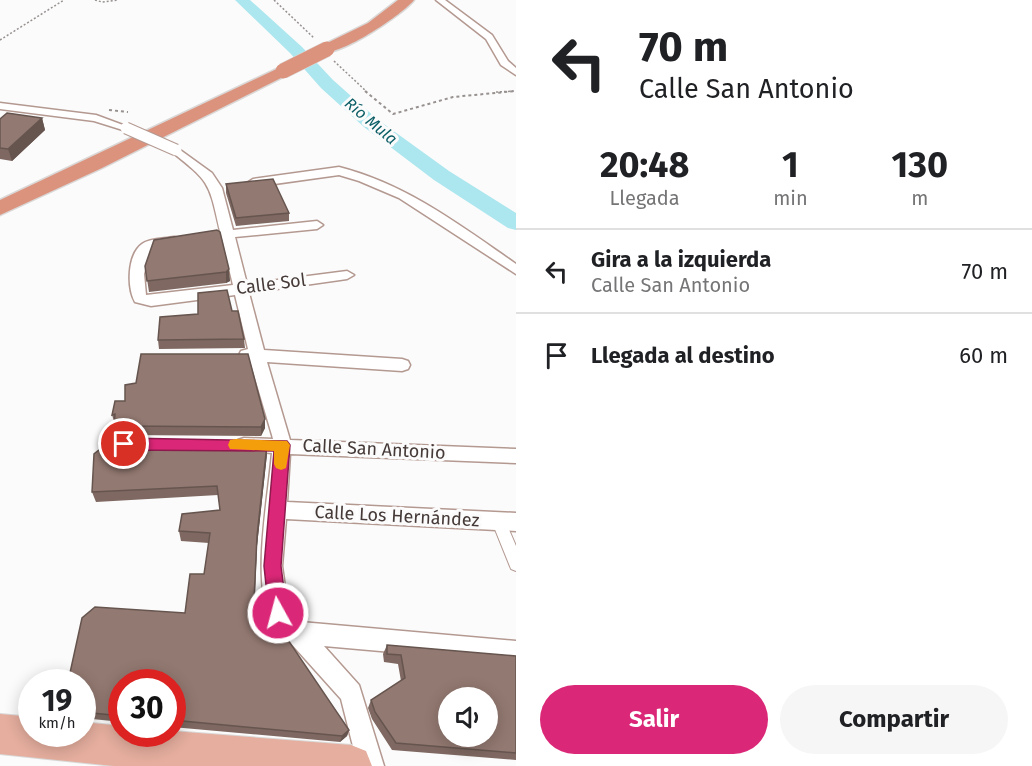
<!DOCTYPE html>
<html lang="es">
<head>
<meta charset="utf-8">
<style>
	:root { --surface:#fff; --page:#f6f6f6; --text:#202124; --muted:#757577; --line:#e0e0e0; --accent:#db2777 }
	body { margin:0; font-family:"Fira Sans",sans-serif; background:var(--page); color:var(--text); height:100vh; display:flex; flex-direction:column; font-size:22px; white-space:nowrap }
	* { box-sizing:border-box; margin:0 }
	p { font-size:20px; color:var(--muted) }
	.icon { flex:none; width:33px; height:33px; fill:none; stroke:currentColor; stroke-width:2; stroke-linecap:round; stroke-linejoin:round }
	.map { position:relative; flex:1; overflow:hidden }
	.drawer { display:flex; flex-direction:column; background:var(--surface); width:516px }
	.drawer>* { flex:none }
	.hud { background:#fff; color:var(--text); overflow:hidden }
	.tools { position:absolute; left:438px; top:687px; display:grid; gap:12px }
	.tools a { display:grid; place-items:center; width:60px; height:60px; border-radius:50%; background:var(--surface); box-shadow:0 3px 15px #0003; font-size:30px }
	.speed { position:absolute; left:18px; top:669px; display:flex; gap:12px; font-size:30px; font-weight:700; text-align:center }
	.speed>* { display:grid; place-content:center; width:78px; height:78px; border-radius:50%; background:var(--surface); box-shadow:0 3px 15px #0003; line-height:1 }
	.speed small { font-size:15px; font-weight:400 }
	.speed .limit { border:9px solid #d22; background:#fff; color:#111 }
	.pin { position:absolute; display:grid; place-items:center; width:51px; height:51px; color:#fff; margin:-26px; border:3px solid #fff; border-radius:50%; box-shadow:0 2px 6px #0007 }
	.me { position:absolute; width:66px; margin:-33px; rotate:353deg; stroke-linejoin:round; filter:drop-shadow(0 0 4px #0008) }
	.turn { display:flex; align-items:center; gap:21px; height:126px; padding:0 24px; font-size:27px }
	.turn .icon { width:78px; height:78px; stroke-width:2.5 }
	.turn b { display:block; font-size:42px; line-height:51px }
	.eta { display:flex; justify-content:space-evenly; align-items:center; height:102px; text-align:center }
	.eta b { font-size:36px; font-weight:700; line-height:42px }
	.cta { display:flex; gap:12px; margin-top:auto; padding:12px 24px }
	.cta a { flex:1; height:69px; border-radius:36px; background:var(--accent); color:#fff; font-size:24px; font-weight:700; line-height:69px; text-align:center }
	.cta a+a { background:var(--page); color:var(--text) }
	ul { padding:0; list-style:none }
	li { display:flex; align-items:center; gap:18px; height:84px; padding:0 24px; border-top:2px solid var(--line) }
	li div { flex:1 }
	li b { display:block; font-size:22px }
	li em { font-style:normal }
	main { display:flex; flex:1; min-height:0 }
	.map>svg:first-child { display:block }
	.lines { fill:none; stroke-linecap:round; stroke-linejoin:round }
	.river { fill:#ace6ee; fill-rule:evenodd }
	.pedestrian-casing { stroke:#b49991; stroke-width:2 }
	.minor-casing { stroke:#b49991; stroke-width:3 }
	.primary-casing { stroke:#dad8d7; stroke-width:2 }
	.trunk-casing { stroke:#dad8d7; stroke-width:3 }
	.path-far1 { stroke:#97918f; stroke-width:1.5; stroke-dasharray:2 2; stroke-linecap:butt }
	.path { stroke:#97918f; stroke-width:2; stroke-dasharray:3 3; stroke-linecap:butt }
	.pedestrian { fill:#fff; fill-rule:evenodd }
	.minor { fill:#fff; fill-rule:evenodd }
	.primary { fill:#e5ae9e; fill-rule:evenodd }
	.trunk { fill:#dc937e; fill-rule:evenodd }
	.minor-bridge-casing { stroke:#b49991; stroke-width:13; stroke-linecap:butt }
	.trunk-bridge-casing { stroke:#dad8d7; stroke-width:16; stroke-linecap:butt }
	.minor-bridge { stroke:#fff; stroke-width:11 }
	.trunk-bridge { stroke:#dc937e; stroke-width:15 }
	.wall { fill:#7e6861 }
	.shaded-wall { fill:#66554f }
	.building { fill:#927971; stroke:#66554f; stroke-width:1.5; fill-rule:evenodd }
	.route { fill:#db2777; stroke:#8e194d; stroke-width:1.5 }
	.slow { fill:#f59e0b }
	.labels { text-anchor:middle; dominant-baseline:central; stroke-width:6; stroke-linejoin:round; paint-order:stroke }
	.far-water-label { font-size:16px; font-style:italic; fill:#0c5e66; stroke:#fbfbfb }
	.street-label { font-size:18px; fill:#453a37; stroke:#fbfbfb }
</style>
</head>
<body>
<main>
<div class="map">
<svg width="516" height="766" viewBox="0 0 516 766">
	<rect width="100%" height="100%" fill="#fbfbfb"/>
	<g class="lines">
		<path class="river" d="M235,0H250L302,47L333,80L377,119L449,171L516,213V230L508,228L434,180L364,127L321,88L290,53Z"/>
		<g class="pedestrian-casing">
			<path id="pedestrian" d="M499,516L504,518L516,546V571L511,569L492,522L494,518Z"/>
		</g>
		<g class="minor-casing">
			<path id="minor" d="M436,0H445L492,35L508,61L516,68V75L501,65L486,39Z
				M0,103L96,115L131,128L126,131L94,121L0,109Z
				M176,147L212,173L222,188L233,230L317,221L323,225L317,229L235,237L247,284L347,271L354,275L347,279L249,293L264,350L402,359L408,361L410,365L408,369L402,371L267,362L290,440L516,449V463L290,454L287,502L516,513V531L286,519L282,566L288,608L301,622L516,641V663L324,646L359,685L384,766H358L341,699L270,620C252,578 268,499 272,453L238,450L235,445L238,440L244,438L273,439L272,435L250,361L241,359L239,355L241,351L248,349L235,295L151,306L135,302C127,288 127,255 142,244C150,238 164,239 174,237L179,238L181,241L179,244L150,251L144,274L146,295L233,285L222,239L213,238L211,235L220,231C209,183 211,183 172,152V148Z
				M339,167C406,184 460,225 516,264V274L399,198L359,181L339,175L253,187L247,183L253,179Z"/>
		</g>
		<g class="primary-casing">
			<path id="primary" d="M0,714L32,717V734H82V722L122,726V734H172V731L351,745L366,751L372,766H114L0,754Z"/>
		</g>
		<g class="trunk-casing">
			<path id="trunk" d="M398,0H414C402,15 339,57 321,52L319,49L321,46L368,23Z
				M283,66L291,71L289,74L102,168L0,215V200Z"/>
		</g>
		<path class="path-far1" d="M95,0L102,2L118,0
			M274,0L314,38
			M0,40L64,0
			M334,61L367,92
			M496,92L516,91"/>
		<path class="path" d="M365,91L393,114L453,97L516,91
			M109,110L128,112"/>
		<use href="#pedestrian" class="pedestrian"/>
		<use href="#minor" class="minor"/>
		<use href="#primary" class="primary"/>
		<use href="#trunk" class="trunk"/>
		<g class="minor-bridge-casing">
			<path id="minor-bridge" d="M126,128L176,150"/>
		</g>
		<g class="trunk-bridge-casing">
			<path id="trunk-bridge" d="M283,71L327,49"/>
		</g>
		<use href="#minor-bridge" class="minor-bridge"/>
		<use href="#trunk-bridge" class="trunk-bridge"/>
	</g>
	<path class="wall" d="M42,118L45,130L12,161L0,159V119Z
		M226,184L289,213V221L236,226L226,193Z
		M217,230L230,281L226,283L149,292L145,266Z
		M232,311L244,339L245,348L159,349L158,340Z
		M115,401L265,419V428L261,436L124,435L117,437L115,424L112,415Z
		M121,443L267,444V454L257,546L254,621L349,730L347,736L340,742L172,727V682H122V722L82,718V682L185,613L204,574L209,543L181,541L179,531L220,511L218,495L96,502L92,492L113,446Z
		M387,645L516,656V760L392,750L372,719L368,708L371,700L401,681L398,664L384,662L383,654Z"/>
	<path class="shaded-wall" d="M42,118L45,130L12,161L8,149Z
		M229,269L230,281L226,283V272Z
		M265,419V428L261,436V427Z
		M122,426L124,435L117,437L114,428Z
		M267,444V454L257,546L253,629L257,536Z
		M349,730L347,736L340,742L342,736Z"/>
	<path class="building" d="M7,113L42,118L8,149L0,148V119Z
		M273,179L289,213L236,218L226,184Z
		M217,230L220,232L229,269L226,272L147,281L145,266L154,240Z
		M227,290L232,311H238L244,339L158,340L160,317L198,314V293Z
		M141,354H248L265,419L261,427L122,426L114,428L115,414L112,415L115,401H125V385L136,383Z
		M114,440L121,443L267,444L257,536L253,621L265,623L284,634L349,730L342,736L172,720V682H122V716L82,712V682H68L82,618L95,607L185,613L190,574H204L210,533L179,531L182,514L220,510L217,486L92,492L94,454L104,446H113Z
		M387,645L516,656V753L396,743L375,712L371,700L405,678L401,655L387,654ZM448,698H488V736H448Z"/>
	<path class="route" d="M124,438L287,441L290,445L281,566L287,613L284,619L278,621L271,619L269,613L264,566L274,451L124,450L118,448L116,444L118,439Z"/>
	<path class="slow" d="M236,439L287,441L290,445L286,468L281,470L276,468L274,464V451L230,449L228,445L230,440Z"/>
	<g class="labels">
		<g class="far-water-label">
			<text transform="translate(371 121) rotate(40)">Río Mula</text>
		</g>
		<g class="street-label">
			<text transform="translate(271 284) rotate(-7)">Calle Sol</text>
			<text transform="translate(374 449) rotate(3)">Calle San Antonio</text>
			<text transform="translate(397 516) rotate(3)">Calle Los Hernández</text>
		</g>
	</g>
</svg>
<div class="tools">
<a><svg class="icon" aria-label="sound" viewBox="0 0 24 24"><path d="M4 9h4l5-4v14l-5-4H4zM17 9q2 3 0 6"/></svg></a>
</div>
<div class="speed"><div>19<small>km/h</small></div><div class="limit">30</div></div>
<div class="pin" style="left:124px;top:444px;background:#d93025"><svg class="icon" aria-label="arrive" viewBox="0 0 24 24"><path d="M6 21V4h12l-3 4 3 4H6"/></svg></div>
<svg class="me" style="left:278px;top:613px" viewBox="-20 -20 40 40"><circle r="17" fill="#db2777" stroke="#fff" stroke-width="3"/><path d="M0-11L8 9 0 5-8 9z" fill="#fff"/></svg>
</div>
<section class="drawer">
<div class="hud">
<div class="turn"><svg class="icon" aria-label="left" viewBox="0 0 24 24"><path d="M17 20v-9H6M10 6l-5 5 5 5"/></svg><div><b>70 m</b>Calle San Antonio</div></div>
</div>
<div class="eta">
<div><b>20:48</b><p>Llegada</p></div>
<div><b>1</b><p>min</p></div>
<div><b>130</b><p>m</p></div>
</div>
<ul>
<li><svg class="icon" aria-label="left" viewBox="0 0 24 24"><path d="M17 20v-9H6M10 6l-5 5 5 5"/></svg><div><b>Gira a la izquierda</b><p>Calle San Antonio</p></div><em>70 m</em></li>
<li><svg class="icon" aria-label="arrive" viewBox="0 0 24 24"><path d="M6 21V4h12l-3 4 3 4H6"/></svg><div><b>Llegada al destino</b></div><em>60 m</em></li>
</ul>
<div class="cta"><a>Salir</a><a>Compartir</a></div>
</section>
</main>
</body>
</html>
